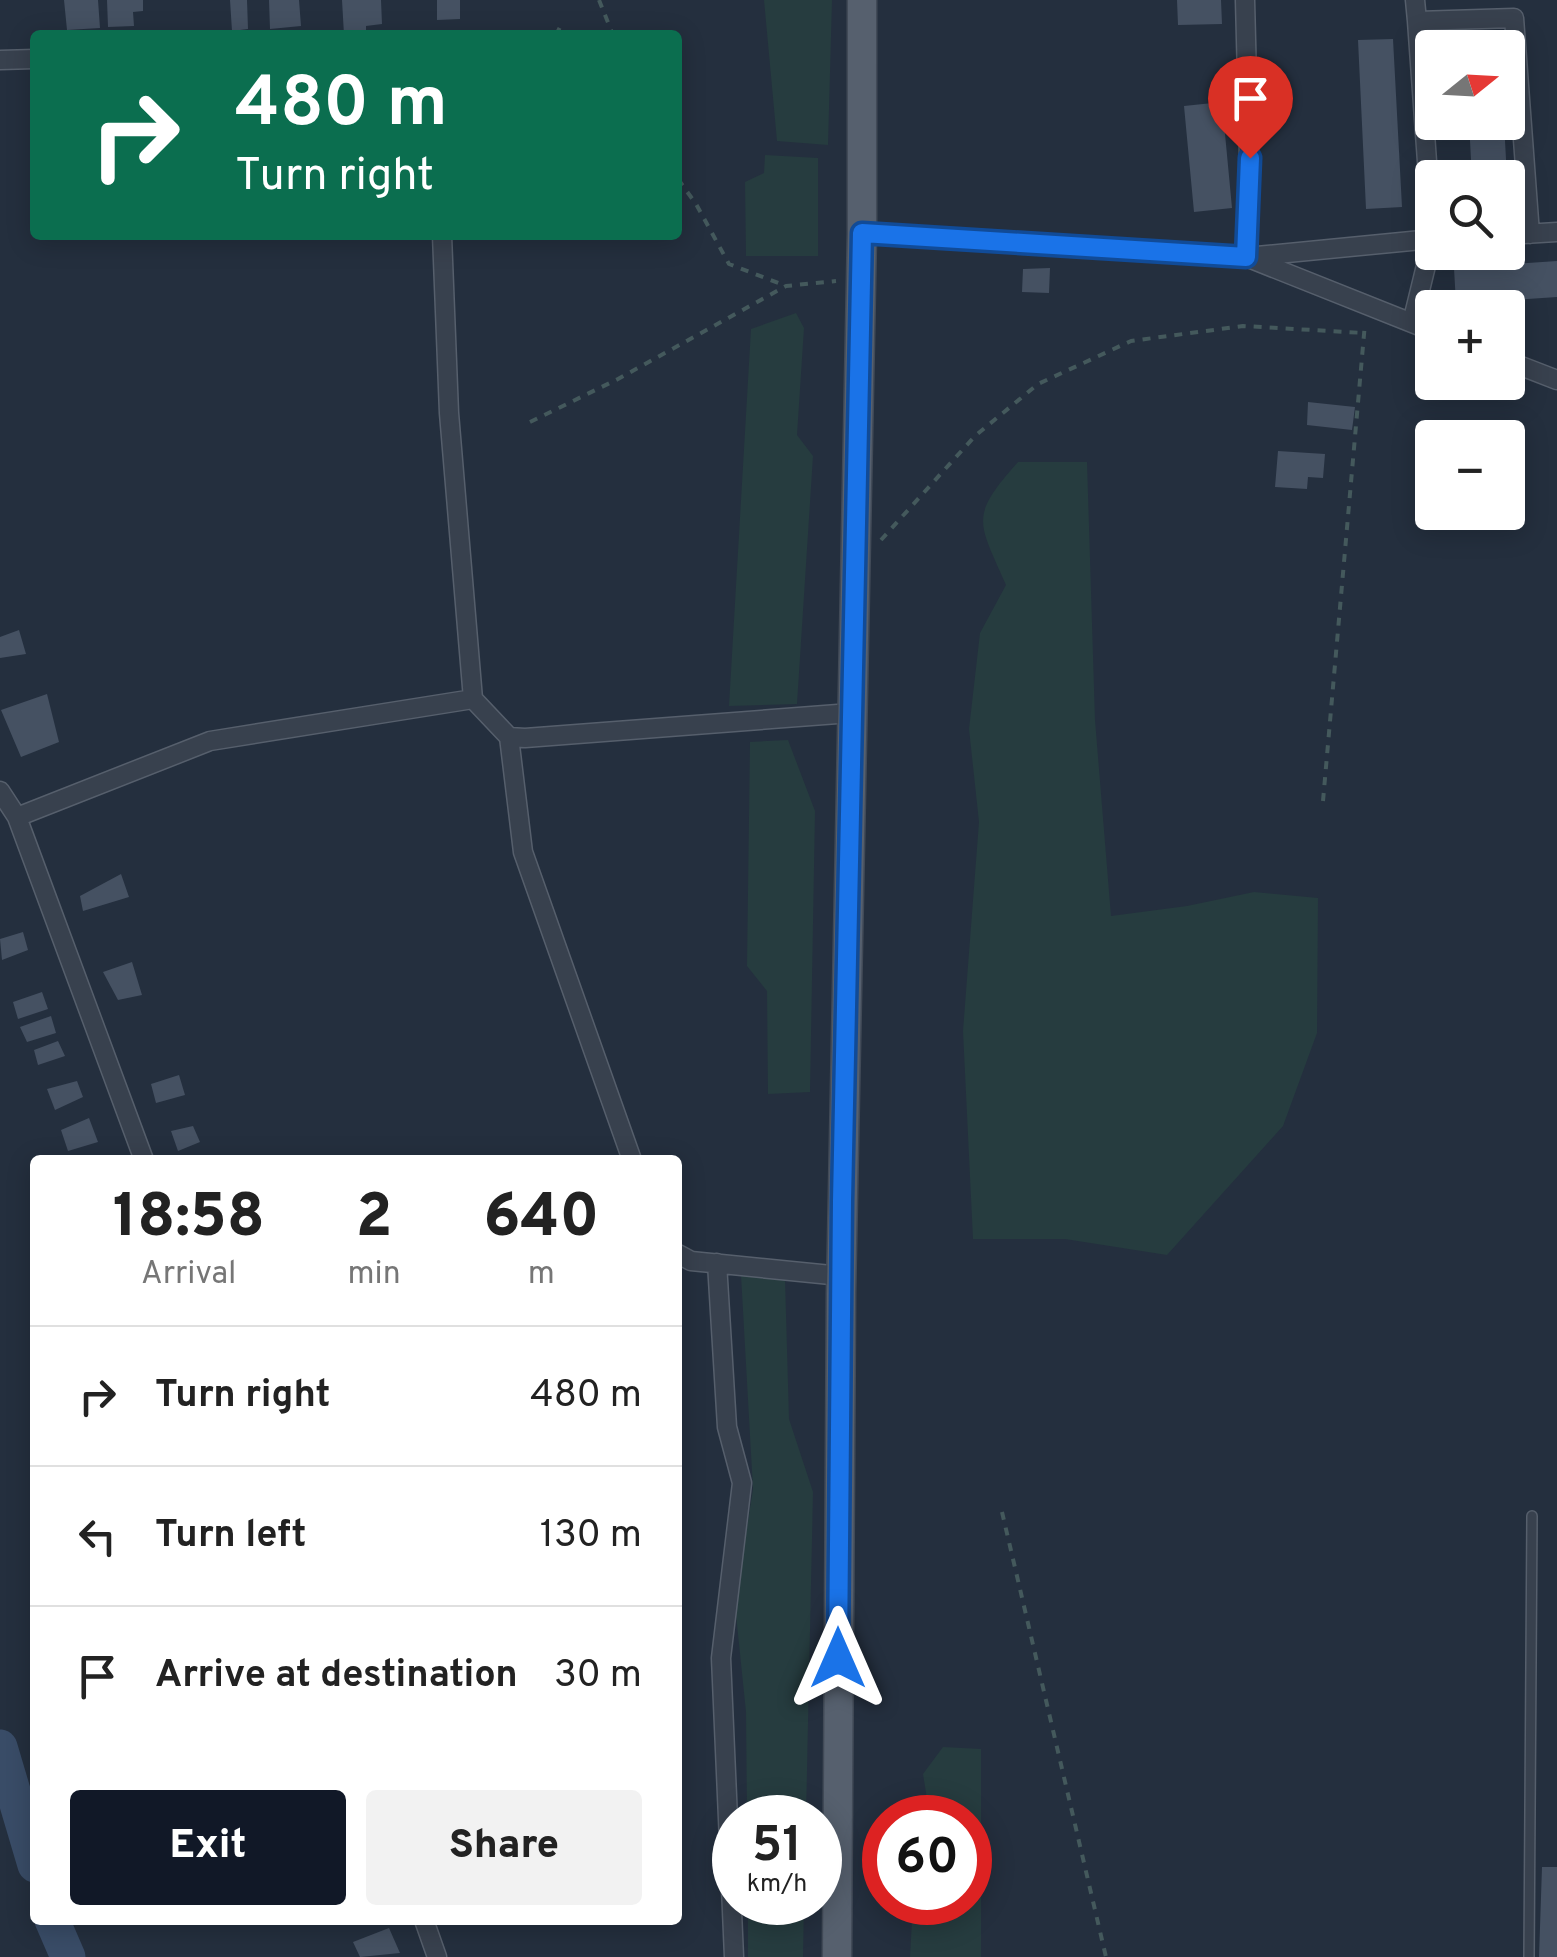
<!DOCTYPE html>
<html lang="en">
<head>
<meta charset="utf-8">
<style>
	:root { --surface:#fff; --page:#f2f2f2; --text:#222; --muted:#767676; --line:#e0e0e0; --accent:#111827 }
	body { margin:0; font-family:Overpass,sans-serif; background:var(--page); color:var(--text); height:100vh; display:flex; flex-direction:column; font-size:38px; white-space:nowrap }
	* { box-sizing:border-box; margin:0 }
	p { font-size:32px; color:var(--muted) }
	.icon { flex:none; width:55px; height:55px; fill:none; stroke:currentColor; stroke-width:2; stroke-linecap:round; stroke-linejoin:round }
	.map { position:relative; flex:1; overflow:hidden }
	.panel { position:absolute; left:30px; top:1155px; width:652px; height:770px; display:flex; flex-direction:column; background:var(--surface); border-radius:10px; box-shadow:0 5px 25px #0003 }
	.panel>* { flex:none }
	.guide { position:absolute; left:30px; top:30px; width:652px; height:210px; border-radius:10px; box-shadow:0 5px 25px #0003; background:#0b6e4f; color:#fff; overflow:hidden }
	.needle { width:65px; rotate:72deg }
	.controls { position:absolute; left:1415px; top:30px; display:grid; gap:20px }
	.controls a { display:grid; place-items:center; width:110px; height:110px; border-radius:10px; background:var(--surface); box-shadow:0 5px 25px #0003; font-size:50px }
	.speed { position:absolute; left:712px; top:1795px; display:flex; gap:20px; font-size:50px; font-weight:700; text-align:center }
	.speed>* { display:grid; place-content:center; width:130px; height:130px; border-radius:50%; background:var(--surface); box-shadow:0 5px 25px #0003; line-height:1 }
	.speed small { font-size:25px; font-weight:400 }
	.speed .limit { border:15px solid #d22; background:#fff; color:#111 }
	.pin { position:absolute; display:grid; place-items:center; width:85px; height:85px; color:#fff; margin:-102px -42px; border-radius:50% 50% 50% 0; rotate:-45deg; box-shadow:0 0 10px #0007 }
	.pin .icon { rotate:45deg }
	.me { position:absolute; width:110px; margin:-55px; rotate:0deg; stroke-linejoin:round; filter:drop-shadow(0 0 8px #0008) }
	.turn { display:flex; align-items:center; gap:35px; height:210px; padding:0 40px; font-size:45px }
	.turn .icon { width:130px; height:130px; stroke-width:2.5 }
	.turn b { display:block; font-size:70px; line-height:85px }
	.eta { display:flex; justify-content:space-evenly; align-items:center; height:170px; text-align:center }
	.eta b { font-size:60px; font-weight:800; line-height:70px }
	.primary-button { display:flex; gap:20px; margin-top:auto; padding:20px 40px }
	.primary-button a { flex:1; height:115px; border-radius:10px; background:var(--accent); color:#fff; font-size:40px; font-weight:800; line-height:115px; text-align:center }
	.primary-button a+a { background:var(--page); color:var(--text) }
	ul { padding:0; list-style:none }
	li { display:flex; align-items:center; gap:30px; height:140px; padding:0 40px; border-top:2px solid var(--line) }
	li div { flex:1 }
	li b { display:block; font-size:38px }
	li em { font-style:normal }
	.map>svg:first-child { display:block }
	.green { fill:#263c3f }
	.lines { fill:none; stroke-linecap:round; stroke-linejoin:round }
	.river { stroke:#394c67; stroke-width:35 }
	.building { fill:#455162 }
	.lane-casing { stroke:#565f6c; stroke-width:12 }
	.street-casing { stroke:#565f6c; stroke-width:21 }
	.primary-casing { stroke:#414a57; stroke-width:31 }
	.path { stroke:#44595c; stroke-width:4; stroke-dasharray:8 8; stroke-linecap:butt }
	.lane { stroke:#38414e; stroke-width:9 }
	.street { stroke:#38414e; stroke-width:18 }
	.primary { stroke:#56606e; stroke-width:28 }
	.route-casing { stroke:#114b97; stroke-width:25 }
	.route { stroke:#1a73e8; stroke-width:18 }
</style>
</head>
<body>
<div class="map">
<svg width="1557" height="1957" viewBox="0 0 1557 1957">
	<rect width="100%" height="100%" fill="#242f3e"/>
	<path class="green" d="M764,0H832L828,145L777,141Z
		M765,155L818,158V256H746L745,182L764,173Z
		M796,313L804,328L797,435L813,456L797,704L729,706L751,329Z
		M1018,462H1087L1095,720L1111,916L1187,906L1254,892L1318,898L1317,1033L1283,1126L1167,1255L1065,1239H973L963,1031L979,822L969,729L980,633L1006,585C978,521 969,517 1018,462Z
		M788,740L815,811L810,1092L768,1094L767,991L747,966L750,742Z
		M741,1275L785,1279L789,1419L813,1492L806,1817H747L746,1712L735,1605L753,1489Z
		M943,1747L981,1749V1957H910L913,1903L970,1902V1818L930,1817L923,1774Z
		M748,1903H804L803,1957H748Z"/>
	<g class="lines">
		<path class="river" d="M0,1747L35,1865
			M52,1920L68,1957"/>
	</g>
	<path class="building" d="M64,0H98L100,28L67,30Z
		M107,0H143V11L133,12L134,26L108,27Z
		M230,0H247L248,29L232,31Z
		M269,0H299L301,26L270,29Z
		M342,0H381L382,24L366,26V35H344Z
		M437,0H460V19L437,20Z
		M1177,0H1221L1222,24L1178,25Z
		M1499,37L1500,48H1466L1465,38Z
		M1393,39L1402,207L1366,209L1358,40Z
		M1222,102L1232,208L1194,212L1184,106Z
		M1469,122H1504L1507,178H1472Z
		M1557,261V297L1456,304L1454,268Z
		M1050,268L1049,293L1022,292L1023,269Z
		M1308,402L1355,407L1352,430L1307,425Z
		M1278,451L1325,454L1323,478L1308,477L1307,489L1275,487Z
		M19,630L26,654L0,658V637Z
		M47,694L59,742L21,757L1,710Z
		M121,874L129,897L83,911L80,896Z
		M23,932L28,950L2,960L0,939Z
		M132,962L142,995L118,1000L103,972Z
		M42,992L48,1009L18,1019L13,1002Z
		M51,1016L56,1033L27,1042L20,1027Z
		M58,1041L65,1056L38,1065L34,1050Z
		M179,1075L185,1095L156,1103L151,1084Z
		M77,1081L83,1097L55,1110L47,1089Z
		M89,1118L98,1142L68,1151L61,1130Z
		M193,1126L200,1142L178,1151L171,1131Z
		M1542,1867H1557V1957H1539Z
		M389,1928L400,1953L360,1957L353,1942Z"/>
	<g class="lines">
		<g class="lane-casing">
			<path id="lane" d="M1529,1957L1532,1516"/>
		</g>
		<g class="street-casing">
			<path id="street" d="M1245,0L1249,158L1246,257L1432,331
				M1415,0L1417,21
				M0,60L35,59
				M1432,232L1417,21L1514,18L1530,234
				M862,233L1246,257L1432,239
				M442,235L449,413L473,699
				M1508,235L1557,232
				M1412,323L1432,241
				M1508,361L1557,380
				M509,737L523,852L632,1160
				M0,791L17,817L144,1160
				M17,817L210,741L473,699L509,737L525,738L851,713
				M678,1254L691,1261L841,1276
				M717,1263L727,1427L742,1483L721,1658L734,1957
				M424,1920L437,1957"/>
		</g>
		<g class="primary-casing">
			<path id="primary" d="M837,1957L841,1294L862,233V0"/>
		</g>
		<path class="path" d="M599,0L613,35
			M556,35L560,27
			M678,179L696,204L729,264L786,286
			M530,422L618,379L786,286L836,281
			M881,540L975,436L1038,384L1131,341L1243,326L1364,333
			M1323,801L1365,323
			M1002,1512L1106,1957"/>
		<use href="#lane" class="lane"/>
		<use href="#street" class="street"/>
		<use href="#primary" class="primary"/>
	</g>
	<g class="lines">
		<g class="route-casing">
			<path id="route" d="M838,1658L842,1201L862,233L1246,257L1250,158"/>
		</g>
		<use href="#route" class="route"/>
	</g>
</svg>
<div class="controls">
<a><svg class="needle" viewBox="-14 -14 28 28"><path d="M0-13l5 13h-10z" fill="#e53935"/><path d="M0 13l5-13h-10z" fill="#767676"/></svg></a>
<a><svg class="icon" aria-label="search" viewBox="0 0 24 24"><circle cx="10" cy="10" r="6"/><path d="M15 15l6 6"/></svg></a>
<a>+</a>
<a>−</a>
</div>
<div class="speed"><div>51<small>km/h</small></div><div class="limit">60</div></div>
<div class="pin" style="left:1250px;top:158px;background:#d93025"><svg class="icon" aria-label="arrive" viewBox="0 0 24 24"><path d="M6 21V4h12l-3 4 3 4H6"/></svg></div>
<svg class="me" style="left:838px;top:1658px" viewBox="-20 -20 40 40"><path d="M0-17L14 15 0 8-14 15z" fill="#1a73e8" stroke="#fff" stroke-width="4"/></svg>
<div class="guide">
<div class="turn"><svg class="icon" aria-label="right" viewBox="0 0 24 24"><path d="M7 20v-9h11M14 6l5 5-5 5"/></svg><div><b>480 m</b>Turn right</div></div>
</div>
<section class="panel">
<div class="eta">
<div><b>18:58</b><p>Arrival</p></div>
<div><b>2</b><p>min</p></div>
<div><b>640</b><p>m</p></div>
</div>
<ul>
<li><svg class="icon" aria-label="right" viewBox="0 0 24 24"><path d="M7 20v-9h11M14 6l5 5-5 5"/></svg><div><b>Turn right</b></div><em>480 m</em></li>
<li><svg class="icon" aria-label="left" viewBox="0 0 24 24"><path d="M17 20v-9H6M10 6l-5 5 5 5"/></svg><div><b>Turn left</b></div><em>130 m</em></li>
<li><svg class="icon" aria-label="arrive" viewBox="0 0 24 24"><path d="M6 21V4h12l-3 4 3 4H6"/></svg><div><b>Arrive at destination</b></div><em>30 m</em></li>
</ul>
<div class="primary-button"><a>Exit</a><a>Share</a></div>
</section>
</div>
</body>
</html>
